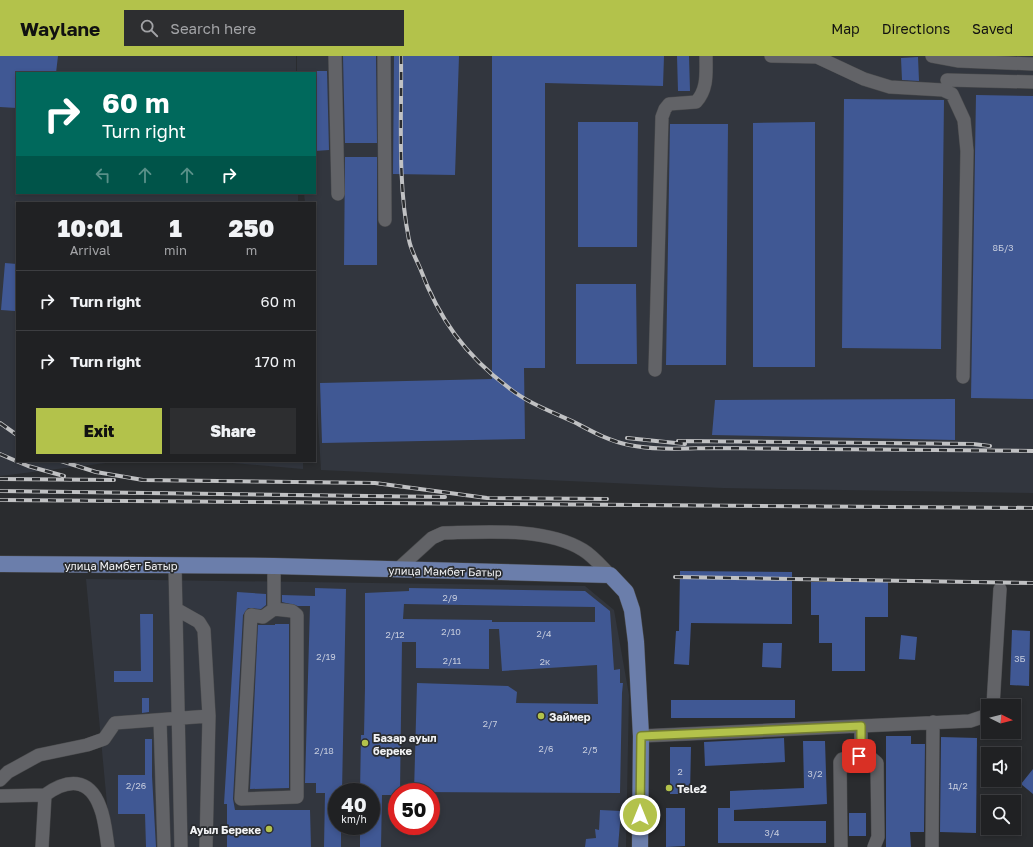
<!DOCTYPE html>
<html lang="en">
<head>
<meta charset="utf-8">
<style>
	:root { --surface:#202123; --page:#2d2e30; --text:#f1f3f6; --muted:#a2a3a6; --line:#3d3e41; --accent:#b3c24b }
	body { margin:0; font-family:"Golos Text",sans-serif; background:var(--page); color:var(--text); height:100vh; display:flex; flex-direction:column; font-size:15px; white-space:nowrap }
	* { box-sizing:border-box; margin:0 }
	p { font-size:13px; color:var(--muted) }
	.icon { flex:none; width:22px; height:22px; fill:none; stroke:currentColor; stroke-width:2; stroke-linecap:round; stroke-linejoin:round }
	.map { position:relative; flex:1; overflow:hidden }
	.details { position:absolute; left:16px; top:146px; width:300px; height:260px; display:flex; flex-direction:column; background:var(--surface); border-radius:0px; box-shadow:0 2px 6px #0003,0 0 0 1px var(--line) }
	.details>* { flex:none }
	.hud { position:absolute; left:16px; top:16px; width:300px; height:122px; border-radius:0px; box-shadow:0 2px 6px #0003,0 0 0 1px var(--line); background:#00695c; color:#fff; overflow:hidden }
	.needle { width:26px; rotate:96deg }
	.buttons { position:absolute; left:981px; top:643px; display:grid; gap:8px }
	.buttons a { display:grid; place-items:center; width:40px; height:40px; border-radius:0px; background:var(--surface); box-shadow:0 2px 6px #0003,0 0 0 1px var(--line); font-size:20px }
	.speed { position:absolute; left:328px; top:727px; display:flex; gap:8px; font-size:20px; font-weight:700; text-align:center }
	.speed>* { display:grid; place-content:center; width:52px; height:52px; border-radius:50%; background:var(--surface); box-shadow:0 2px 6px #0003,0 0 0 1px var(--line); line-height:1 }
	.speed small { font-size:10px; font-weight:400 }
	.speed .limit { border:6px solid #d22; background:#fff; color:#111 }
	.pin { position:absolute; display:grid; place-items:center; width:34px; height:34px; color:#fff; margin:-17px; border-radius:8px; box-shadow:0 2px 6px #0006 }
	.me { position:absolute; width:44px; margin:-22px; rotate:0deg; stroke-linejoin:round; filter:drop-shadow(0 0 3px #0008) }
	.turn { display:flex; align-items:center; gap:14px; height:84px; padding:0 20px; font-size:18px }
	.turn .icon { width:52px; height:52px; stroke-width:2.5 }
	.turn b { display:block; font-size:28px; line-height:34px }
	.lanes { display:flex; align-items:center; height:38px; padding:0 20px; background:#0003; justify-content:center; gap:20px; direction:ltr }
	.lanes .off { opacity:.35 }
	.eta { display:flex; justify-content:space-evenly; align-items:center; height:68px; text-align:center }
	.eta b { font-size:24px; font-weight:800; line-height:28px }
	.cta { display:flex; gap:8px; margin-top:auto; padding:8px 20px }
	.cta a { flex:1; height:46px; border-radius:0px; background:var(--accent); color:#111; font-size:16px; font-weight:800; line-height:46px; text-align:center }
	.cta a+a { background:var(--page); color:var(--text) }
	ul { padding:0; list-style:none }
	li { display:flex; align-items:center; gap:12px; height:60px; padding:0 20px; border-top:1px solid var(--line) }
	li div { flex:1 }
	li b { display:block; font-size:15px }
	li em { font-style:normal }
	header { display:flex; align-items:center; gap:24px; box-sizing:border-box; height:56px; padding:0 20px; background:var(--accent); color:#111 }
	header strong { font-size:19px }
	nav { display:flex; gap:22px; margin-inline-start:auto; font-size:14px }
	.search { width:280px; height:36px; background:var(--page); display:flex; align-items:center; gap:10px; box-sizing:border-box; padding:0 14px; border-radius:0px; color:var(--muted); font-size:15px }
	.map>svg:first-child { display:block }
	.built { fill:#32363e; fill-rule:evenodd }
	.building { fill:#405894; fill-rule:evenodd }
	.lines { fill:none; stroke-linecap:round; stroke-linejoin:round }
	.minor-casing { stroke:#494a4c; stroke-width:14 }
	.major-casing { stroke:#494a4c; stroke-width:17 }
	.minor { stroke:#626367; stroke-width:13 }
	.major { stroke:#6b7eab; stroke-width:16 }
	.rail-casing { stroke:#c0c1c3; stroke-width:4 }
	.rail { stroke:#2a2c2f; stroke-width:2.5; stroke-dasharray:8; stroke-linecap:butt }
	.route-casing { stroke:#747e31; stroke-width:10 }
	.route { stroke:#b3c24b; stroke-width:7 }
	.poi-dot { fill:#b3c24b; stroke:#2a2c2f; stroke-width:1.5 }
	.labels { text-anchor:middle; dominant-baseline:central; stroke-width:3.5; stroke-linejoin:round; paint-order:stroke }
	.number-label { font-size:9px; fill:#c6ccdd }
	.street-label { font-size:11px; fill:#f2f3f5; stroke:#2a2c2f }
	.poi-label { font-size:11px; font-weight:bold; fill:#f2f3f5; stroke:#2a2c2f; text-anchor:start }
</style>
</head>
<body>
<header>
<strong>Waylane</strong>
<div class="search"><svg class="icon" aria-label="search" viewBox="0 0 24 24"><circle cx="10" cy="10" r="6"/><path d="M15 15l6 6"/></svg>Search here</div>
<nav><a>Map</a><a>Directions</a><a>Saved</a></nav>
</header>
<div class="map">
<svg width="1033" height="791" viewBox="0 0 1033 791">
	<rect width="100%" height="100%" fill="#2a2c2f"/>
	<path class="built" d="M0,0H296V17H17V137H298V147H17V405H122L0,420Z
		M297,0H1033V437L723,432L321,414L315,314V147H305L304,137H315V17H297Z
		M209,405H303V413Z
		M86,523L585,530L614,554L629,639L626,791H111ZM337,736H371V770H337ZM397,736H431V770H397Z"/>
	<path class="building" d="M0,0H58L56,17H17V52L0,51Z
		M343,0H376L377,87H345Z
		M394,0H459L455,119L393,118Z
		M492,0H664L663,30L545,27V312H524L525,383L322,387L320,327L492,323Z
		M677,0H689L690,35H678Z
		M918,1L919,25L902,24L901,2Z
		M315,15H327L329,94L315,95Z
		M976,39L1033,40V343L971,342Z
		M844,43L944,44L941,293L842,292Z
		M578,66H638L637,191H578Z
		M815,66V311H753V67Z
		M670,68H728L726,309H666Z
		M345,101H377V209H344Z
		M5,207L17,208L15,255L1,254Z
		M576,228H636L637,308H576Z
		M955,343V384L712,379L715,344Z
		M680,515L792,516V568L691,567L689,609L674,608L676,575H679Z
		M811,526H888V561H865V615H832V587H819V559H811Z
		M315,532L346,533L342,736H337V770H341V791H324L325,737H316V727H305L310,550H298L282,546V539L315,540Z
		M409,532L585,535L610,555L614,614L620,613V627H623L622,637L620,737L414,736L417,627L508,630L517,636L516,647L598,648L597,609L502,615L499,573H489V613L416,612V586H402L400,736H397V739H382L381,791H360V770H371V736H360L361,679H364L365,632V537L409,535ZM404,548L595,551V566H492V564L403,563Z
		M237,536L266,538V549L261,553L248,552L243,559L233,743L235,754H310L311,791H227V748H224Z
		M140,558H153V626H114V615H141Z
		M275,568H289V732L250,733L258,569H275Z
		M1012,574L1030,575L1029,630L1010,629Z
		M901,579L917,581L915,604L899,603Z
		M763,587H782L781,612L762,611Z
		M142,642H149V656L142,657Z
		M671,644H795V662H671Z
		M886,680H911V688H925L924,776H910L911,791H886Z
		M941,681L977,682L976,777L940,776Z
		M784,682L785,706L705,710L704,686Z
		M145,683H152V720L156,791H146L145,758H118V719H145Z
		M803,685H825L827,748L734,754V765H826V787H718V752H730V735L804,732Z
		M670,691H691L690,738H670Z
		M1033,713V738L1021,728Z
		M666,752H685V790L666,791Z
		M600,754L621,755L618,791H585L586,783L596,782L595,773L599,774Z
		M849,757H866V780H849Z"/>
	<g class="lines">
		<g class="minor-casing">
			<path id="minor" d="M335,0L338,138
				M384,0L385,164
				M771,0L817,1L864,23L890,31L943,34L952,38L964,64L967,95L963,321
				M932,0L959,5L1033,8
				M947,24L1033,26
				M655,314L662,61L665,53L669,48L696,46C708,33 706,17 706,0
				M175,510L181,791
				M398,513L432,482L443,477C485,476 546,471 583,494C593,500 602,511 610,519
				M176,553L199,566L204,574L209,660L206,791
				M274,553L292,555L297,559V741L241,743L251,559L263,561L274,553V510
				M993,650L1000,533
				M160,664L164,791
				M861,670V699L870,701L877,707L878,781L874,791
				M641,680L970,665L988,659
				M0,724L8,716L39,699L87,689L104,683L115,667L209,660
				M45,739C67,723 89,721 100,751C105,763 106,778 108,791
				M0,740L45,739L42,791
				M841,791L840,706L842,703L861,699
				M932,791L933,666"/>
		</g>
		<g class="major-casing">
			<path id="major" d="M0,508L274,510L610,519L626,536L632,554L636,586L641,680L640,791"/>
		</g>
		<use href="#minor" class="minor"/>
		<use href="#major" class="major"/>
		<g class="rail-casing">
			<path id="rail" d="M401,0C402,61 397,124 409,184C411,194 416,203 420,212C439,263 465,299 509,332C529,348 553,356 576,367C593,376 609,385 629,389C658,395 689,392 719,392
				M0,367L17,379
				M627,382L685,388
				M678,385L973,388L990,390
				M715,392L1033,395
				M0,398L28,410L64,420
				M61,405L96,416L143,424L375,427L487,442L607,443
				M0,423L114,424
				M0,435L445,441
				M0,444L1033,452
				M675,521L1033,527"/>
		</g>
		<use href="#rail" class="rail"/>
	</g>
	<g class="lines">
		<g class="route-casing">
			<path id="route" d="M640,759L641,680L861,670V699L859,700"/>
		</g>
		<use href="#route" class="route"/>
	</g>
	<g class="poi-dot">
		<circle cx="541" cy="660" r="4"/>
		<circle cx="365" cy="687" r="4"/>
		<circle cx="669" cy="732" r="4"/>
		<circle cx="269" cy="773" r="4"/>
	</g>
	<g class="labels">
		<g class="number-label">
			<text x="1003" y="191">8Б/3</text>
			<text x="450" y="541">2/9</text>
			<text x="451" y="575">2/10</text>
			<text x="544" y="577">2/4</text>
			<text x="395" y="578">2/12</text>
			<text x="326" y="600">2/19</text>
			<text x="1020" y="602">3Б</text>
			<text x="452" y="604">2/11</text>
			<text x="545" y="605">2к</text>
			<text x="490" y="667">2/7</text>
			<text x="546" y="692">2/6</text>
			<text x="590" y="693">2/5</text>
			<text x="324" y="694">2/18</text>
			<text x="680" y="715">2</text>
			<text x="815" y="717">3/2</text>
			<text x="136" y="729">2/26</text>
			<text x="958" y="729">1д/2</text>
			<text x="772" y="776">3/4</text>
		</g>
		<g class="street-label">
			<text x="121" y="509">улица Мамбет Батыр</text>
			<text transform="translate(445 515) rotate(1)">улица Мамбет Батыр</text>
		</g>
		<g class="poi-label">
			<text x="549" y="660">Займер</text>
			<text x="373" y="681">Базар ауыл<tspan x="373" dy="13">береке</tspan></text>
			<text x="677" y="732">Tele2</text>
			<text x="261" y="773" text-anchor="end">Ауыл Береке</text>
		</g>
	</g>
</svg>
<div class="buttons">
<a><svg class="needle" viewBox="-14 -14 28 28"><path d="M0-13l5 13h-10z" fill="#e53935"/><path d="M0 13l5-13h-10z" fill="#a2a3a6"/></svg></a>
<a><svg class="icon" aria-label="sound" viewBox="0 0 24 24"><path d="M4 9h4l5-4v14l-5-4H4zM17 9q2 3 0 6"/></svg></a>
<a><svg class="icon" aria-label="search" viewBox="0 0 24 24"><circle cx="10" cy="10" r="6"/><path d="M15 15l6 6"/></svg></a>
</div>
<div class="speed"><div>40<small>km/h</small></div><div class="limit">50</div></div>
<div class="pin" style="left:859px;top:700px;background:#d93025"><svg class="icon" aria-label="arrive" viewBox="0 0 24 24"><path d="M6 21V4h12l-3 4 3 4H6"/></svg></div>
<svg class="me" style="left:640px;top:759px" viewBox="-20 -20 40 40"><circle r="17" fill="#b3c24b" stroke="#fff" stroke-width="3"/><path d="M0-11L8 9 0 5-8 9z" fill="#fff"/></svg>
<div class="hud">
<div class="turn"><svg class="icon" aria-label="right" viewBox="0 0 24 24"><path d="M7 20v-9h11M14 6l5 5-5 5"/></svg><div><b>60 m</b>Turn right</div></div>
<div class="lanes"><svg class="icon off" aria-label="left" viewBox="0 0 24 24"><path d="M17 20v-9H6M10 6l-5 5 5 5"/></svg><svg class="icon off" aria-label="ahead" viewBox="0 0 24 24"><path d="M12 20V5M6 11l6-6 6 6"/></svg><svg class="icon off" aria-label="ahead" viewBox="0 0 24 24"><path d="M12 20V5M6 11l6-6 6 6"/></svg><svg class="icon" aria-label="right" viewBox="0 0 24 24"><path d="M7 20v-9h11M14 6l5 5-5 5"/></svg></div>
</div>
<section class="details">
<div class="eta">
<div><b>10:01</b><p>Arrival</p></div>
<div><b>1</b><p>min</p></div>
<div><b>250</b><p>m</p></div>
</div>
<ul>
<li><svg class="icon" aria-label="right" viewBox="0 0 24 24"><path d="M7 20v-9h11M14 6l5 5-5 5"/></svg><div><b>Turn right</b></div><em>60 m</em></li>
<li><svg class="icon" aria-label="right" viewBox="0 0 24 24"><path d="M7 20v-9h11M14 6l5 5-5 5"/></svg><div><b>Turn right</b></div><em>170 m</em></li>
</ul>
<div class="cta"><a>Exit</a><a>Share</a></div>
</section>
</div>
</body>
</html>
